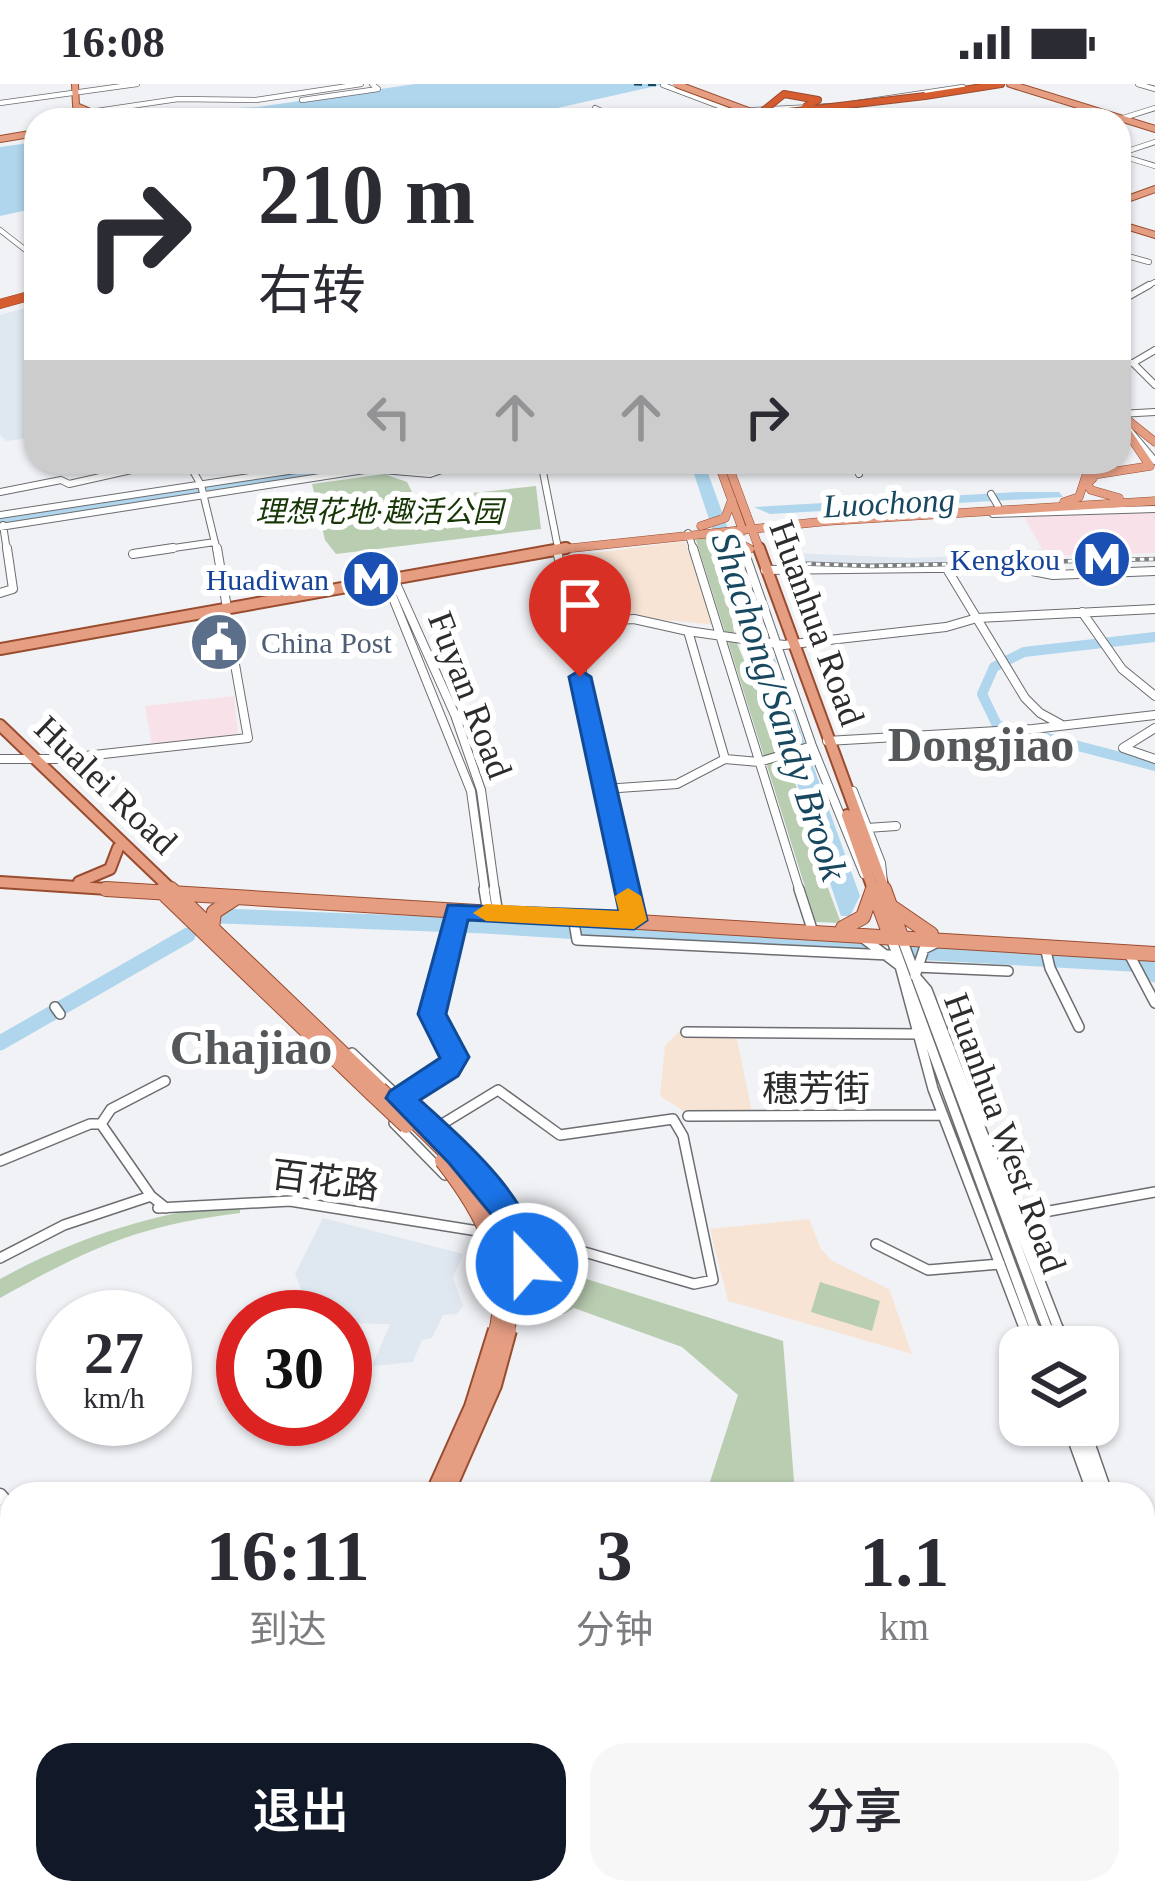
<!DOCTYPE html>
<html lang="zh">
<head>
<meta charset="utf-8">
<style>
	:root { --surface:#fff; --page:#f7f7f7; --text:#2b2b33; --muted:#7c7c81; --accent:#111827 }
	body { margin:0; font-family:"Times New Roman","Noto Sans SC",serif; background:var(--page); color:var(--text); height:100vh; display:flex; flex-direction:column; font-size:45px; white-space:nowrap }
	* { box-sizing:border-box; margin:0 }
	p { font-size:39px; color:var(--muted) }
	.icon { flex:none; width:66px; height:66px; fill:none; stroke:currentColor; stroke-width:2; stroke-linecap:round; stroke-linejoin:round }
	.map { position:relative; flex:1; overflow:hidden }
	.drawer { position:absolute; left:0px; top:1398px; width:1155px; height:423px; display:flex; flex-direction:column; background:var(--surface); border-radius:36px 36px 0 0; box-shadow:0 3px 9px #0004 }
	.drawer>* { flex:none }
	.hud { position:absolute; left:24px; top:24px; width:1107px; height:366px; border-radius:36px; box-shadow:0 3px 9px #0004; background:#fff; color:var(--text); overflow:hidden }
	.buttons { position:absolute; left:999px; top:1242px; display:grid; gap:24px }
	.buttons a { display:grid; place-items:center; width:120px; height:120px; border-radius:24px; background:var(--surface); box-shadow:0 3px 9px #0004; font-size:60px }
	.speed { position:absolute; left:36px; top:1206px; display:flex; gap:24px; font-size:60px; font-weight:700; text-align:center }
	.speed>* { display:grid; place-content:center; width:156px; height:156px; border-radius:50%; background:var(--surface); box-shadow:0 3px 9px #0004; line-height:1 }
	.speed small { font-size:30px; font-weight:400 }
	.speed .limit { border:18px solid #d22; background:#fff; color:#111 }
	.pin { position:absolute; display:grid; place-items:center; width:102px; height:102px; color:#fff; margin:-123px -51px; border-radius:50% 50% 50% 0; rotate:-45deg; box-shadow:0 0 12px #0007 }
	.pin .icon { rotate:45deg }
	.me { position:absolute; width:132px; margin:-66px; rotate:338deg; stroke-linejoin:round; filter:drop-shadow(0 0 9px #0008) }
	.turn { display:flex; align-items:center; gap:42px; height:252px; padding:0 36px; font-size:54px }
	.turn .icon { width:156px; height:156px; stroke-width:2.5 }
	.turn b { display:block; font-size:84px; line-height:102px }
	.lanes { display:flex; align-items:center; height:114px; padding:0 36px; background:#0003; justify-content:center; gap:60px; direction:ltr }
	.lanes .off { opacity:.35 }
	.eta { display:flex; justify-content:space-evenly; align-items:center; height:204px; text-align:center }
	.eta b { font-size:72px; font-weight:600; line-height:84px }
	.action { display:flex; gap:24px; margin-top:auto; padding:24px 36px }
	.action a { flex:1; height:138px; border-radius:36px; background:var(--accent); color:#fff; font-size:48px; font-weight:600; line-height:138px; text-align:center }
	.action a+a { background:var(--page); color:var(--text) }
	.status { display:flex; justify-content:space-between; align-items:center; height:84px; padding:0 60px; background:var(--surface); direction:ltr }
	.status svg { height:33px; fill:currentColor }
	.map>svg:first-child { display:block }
	.commercial { fill:#f9e1ea }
	.built { fill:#dfe7f1 }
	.education { fill:#f8e4d5 }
	.green { fill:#b9cdb1 }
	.water { fill:#afd6ed }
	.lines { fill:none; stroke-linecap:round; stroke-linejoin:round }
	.river-far2 { stroke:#afd6ed; stroke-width:9 }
	.river-far1 { stroke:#afd6ed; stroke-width:10 }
	.river { stroke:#afd6ed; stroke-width:15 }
	.ferry { stroke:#174860; stroke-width:3; stroke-dasharray:8 6; stroke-linecap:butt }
	.minor-far4-casing { stroke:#6b6d70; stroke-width:6 }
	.minor-far3-casing { stroke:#6b6d70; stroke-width:8 }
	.minor-far2-casing { stroke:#6b6d70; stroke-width:10 }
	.minor-far1-casing { stroke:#6b6d70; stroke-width:12 }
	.minor-casing { stroke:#6b6d70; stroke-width:15 }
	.major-far4-casing { stroke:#9a4c2f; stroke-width:8 }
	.major-far3-casing { stroke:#9a4c2f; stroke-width:9 }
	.major-far2-casing { stroke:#9a4c2f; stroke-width:14 }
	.major-far1-casing { stroke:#9a4c2f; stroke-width:16 }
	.major-casing { stroke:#9a4c2f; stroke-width:20 }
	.highway-far1-casing { stroke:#9a4c2f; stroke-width:8 }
	.highway-casing { stroke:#9a4c2f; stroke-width:10 }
	.minor-far4 { stroke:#fff; stroke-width:4.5 }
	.minor-far3 { stroke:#fff; stroke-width:6 }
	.minor-far2 { stroke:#fff; stroke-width:8 }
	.minor-far1 { stroke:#fff; stroke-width:9 }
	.minor { stroke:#fff; stroke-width:12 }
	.major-far4 { stroke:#e69e83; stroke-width:6 }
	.major-far3 { stroke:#e69e83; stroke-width:8 }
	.major-far2 { stroke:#e69e83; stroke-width:10 }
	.major-far1 { stroke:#e69e83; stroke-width:14 }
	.major { stroke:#e69e83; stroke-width:16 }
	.highway-far1 { stroke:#d65d30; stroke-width:6 }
	.highway { stroke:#d65d30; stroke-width:9 }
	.rail-casing { stroke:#7d7e80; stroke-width:4.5 }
	.rail { stroke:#fff; stroke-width:3; stroke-dasharray:4.5; stroke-linecap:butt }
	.major-bridge-far2-casing { stroke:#9a4c2f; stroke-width:8; stroke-linecap:butt }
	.major-bridge-far1-casing { stroke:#9a4c2f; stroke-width:16; stroke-linecap:butt }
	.major-bridge-casing { stroke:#9a4c2f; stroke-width:20; stroke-linecap:butt }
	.highway-bridge-casing { stroke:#9a4c2f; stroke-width:8; stroke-linecap:butt }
	.major-bridge-far2 { stroke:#e69e83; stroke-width:6 }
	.major-bridge-far1 { stroke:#e69e83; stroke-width:14 }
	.major-bridge { stroke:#e69e83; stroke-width:16 }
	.highway-bridge { stroke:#d65d30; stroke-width:6 }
	.route { fill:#1a73e8; stroke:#114b97; stroke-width:3 }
	.slow { fill:#f59e0b }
	.labels { text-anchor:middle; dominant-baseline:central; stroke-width:12; stroke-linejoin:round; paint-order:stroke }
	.far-park-label { font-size:30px; font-style:italic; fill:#183706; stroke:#fff }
	.far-transit-label { font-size:30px; fill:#164399; stroke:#fff; text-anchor:end }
	.far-service-label { font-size:30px; fill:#4e5e75; stroke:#fff; text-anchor:start }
	.far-water-label { font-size:33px; font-style:italic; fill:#174860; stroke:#fff }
	.street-label { font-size:36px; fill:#2b2c2d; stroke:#fff }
	.water-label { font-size:39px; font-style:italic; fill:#174860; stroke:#fff }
	.district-label { font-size:48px; font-weight:bold; fill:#55585a; stroke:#fff }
</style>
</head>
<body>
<div class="status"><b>16:08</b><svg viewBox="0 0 49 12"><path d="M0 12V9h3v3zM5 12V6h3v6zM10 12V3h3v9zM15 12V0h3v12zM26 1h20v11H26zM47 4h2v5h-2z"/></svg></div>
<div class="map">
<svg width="1155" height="1819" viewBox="0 0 1155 1819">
	<rect width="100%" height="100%" fill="#f0f2f6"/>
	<path class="commercial" d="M1151,427L1155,429V469L1046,472L1024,433Z
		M234,612L238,650L152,661L145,622Z"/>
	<path class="built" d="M36,221V353L6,357L0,351V231Z
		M1036,465H1043L1055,487L1028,479L875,485L785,482L791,469L909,474L1037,470Z
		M323,1134L463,1170L453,1194L463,1222L457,1230L443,1231L432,1254L422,1256L413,1278L372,1282L390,1240L345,1239V1233H326L310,1226L295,1190Z"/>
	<path class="education" d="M685,457L715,541L636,533L585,537L571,472Z
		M679,947L736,950L752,1028H685L660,1012L665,962Z
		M809,1135L821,1165L831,1176L889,1205L912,1270L728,1217L710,1145Z"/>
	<path class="green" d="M384,390L407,398L416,416H468L473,409L536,402L541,445L336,470L325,456L312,400Z
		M710,452L734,521L733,544L738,562L772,643L775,679L793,693L801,716L790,711V715L814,766L808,769L822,788L841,839L816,838L696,456Z
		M240,1119V1129C136,1142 90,1164 0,1214V1195C77,1153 153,1129 240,1119Z
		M539,1180L783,1257L795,1410H706L738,1311L682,1263L574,1224L564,1230L535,1219Z
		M820,1198L880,1217L872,1247L811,1228Z"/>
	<path class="water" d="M415,0H665L504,36H173L169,32L209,25L214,31L205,34L241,29L217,25L258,23Z
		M36,58V124L0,132V63Z
		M690,378H704L860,812L850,832H841Z
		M1018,408H1059L1063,413L770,430L754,423Z
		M0,1525L12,1541V1728L0,1717Z"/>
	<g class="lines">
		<path class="river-far2" d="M0,436L361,381L404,387"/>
		<path class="river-far1" d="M1155,553L1024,568L994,583L982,610L997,641L1155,682"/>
		<path class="river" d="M221,832L485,842L867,866
			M895,867L1147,881L1155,891
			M0,959L188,851"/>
		<path class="ferry" d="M634,0L661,1"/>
		<g class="minor-far4-casing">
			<path id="minor-far4" d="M1138,0L1155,5
				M663,1L756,36
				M302,16L378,5L372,0
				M0,19L137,0
				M850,20L963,3
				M595,24L620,36
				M90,28L178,15L256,16L361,0
				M582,32L609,36
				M1120,35L1155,24
				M696,36L754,26L833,22
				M1119,70L1155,58
				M1119,71L1155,82
				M0,146L36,174
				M1119,178L1131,173L1149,178
				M1144,204L1155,198"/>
		</g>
		<g class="minor-far3-casing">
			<path id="minor-far3" d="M1119,218L1149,201
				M1119,242L1125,245L1119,248
				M1119,278L1133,279L1155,301
				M1133,279L1155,266
				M1119,330L1155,328
				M1123,339L1155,377
				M188,378L201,401L217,467
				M541,378L557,459
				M854,378L859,390
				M0,408L61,396L69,400L167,378
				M991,410L998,422
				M993,430L1155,425
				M0,431L348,378
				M3,441L7,467
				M0,443L371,385L430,390L465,378
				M688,449L694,467
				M741,458L744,467
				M153,467L215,458"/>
		</g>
		<g class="minor-far2-casing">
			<path id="minor-far2" d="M217,464L226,518
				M693,464L800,808
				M743,464L812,662L864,790
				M557,466L627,808
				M133,470L173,464
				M947,485L1025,614L1040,629L1062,641
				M765,486L1011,483L1053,491L1155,487
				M393,493L455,631L481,706L495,808
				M385,494L471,707L485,808
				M0,509L13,505L7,464
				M1082,528L1122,585L1155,612
				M570,539L634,535L688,547L725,675L677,700L604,705
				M688,547L784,561L946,543L977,534L1155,525
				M1155,644L1123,664L1155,675
				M827,657L1033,645L1155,631
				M0,675H58L248,654L225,524
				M725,675L759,678L812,662
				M853,707L881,779L883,798
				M867,744L896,742"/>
		</g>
		<g class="minor-far1-casing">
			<path id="minor-far1" d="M484,805L487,823
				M494,805L497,824
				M626,805L634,836
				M799,805L811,842
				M573,833L577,856L889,871
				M863,854L900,882L933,1005L1026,1249
				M891,854L1036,1249
				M902,855L1049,1249
				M938,858L924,865L915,892L927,906L1060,1249
				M1045,863L1050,884L1079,943
				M1128,868L1155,919
				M916,883L1008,887
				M55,923L60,930
				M686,948L920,950
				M352,969L460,1071L526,1151L694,1200L713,1196L683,1052L673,1035L560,1051L498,1006L434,1045
				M400,1014L448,984L455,973L438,948L435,931L457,827
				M688,1032L943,1031
				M394,1039L445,1091
				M101,1040L111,1025L165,997
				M0,1077L90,1040H101L151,1112L166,1124
				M158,1124L290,1117L484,1148
				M1009,1130L1022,1132L1155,1108
				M876,1160L928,1186L1000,1180
				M0,1174L64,1141L151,1112
				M511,1216L527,1201L522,1150"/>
		</g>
		<g class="minor-casing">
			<path id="minor" d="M1024,1246L1032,1263
				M1035,1246L1041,1263
				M1048,1246L1054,1263
				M1057,1263L1062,1255L1058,1246
				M1069,1341L1094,1410
				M1082,1341L1106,1410
				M0,1411L12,1425
				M0,1427L12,1442
				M1143,1466L1155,1468
				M0,1732L12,1743
				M1143,1781H1155
				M92,1809L119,1819
				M288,1819L336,1809
				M633,1819L648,1809
				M939,1819L986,1809"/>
		</g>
		<g class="major-far4-casing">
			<path id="major-far4" d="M75,0L76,22L90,28
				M1010,0L1155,45
				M0,55L36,49
				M1119,118L1155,105
				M1119,140L1155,151"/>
		</g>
		<g class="major-far3-casing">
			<path id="major-far3" d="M1120,330L1155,358
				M718,378L743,447
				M727,378L760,467
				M1093,394L1087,400L1091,406L1119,414
				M1064,418L1079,413L1086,392L1150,382L1119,336
				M701,442L725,434L732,416
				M721,450L750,465
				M544,467L828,437L1155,417"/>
		</g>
		<g class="major-far2-casing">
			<path id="major-far2" d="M759,464L885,808
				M0,565L566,464
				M0,641L174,808
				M847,731L874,808
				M0,798L154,808
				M79,798L110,785L118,764"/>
		</g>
		<g class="major-far1-casing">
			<path id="major-far1" d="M106,805L1155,870
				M171,805L380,1005
				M873,805L891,854
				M884,805L902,855
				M161,807L372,1010
				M893,824L931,850
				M212,844L214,828L234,815
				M843,844L863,833L873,805"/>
		</g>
		<g class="major-casing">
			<path id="major" d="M1143,1681L1155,1682
				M1143,1701L1155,1702
				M244,1819L248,1809
				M258,1819L262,1809
				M745,1819L754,1809"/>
		</g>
		<g class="highway-far1-casing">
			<path id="highway-far1" d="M925,12L1001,0
				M707,36L733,33"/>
		</g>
		<g class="highway-casing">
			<path id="highway" d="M0,220L36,210"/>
		</g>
		<use href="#minor-far4" class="minor-far4"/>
		<use href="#minor-far3" class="minor-far3"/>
		<use href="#minor-far2" class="minor-far2"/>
		<use href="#minor-far1" class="minor-far1"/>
		<use href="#minor" class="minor"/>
		<use href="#major-far4" class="major-far4"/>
		<use href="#major-far3" class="major-far3"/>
		<use href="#major-far2" class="major-far2"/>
		<use href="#major-far1" class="major-far1"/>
		<use href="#major" class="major"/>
		<use href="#highway-far1" class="highway-far1"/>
		<use href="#highway" class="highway"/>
		<g class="rail-casing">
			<path id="rail" d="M789,479L872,482L1155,475"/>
		</g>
		<use href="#rail" class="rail"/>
		<g class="major-bridge-far2-casing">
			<path id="major-bridge-far2" d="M676,0L773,36"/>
		</g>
		<g class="major-bridge-far1-casing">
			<path id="major-bridge-far1" d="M380,1005C456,1078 528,1132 507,1249
				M372,1010L406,1042
				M442,1077C483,1129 511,1181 496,1249"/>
		</g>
		<g class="major-bridge-casing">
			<path id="major-bridge" d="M434,1410L473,1323L497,1246
				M445,1410L493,1301L508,1246"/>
		</g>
		<g class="highway-bridge-casing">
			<path id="highway-bridge" d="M758,31L784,10L818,16L805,23
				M720,36L925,12"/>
		</g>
		<use href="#major-bridge-far2" class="major-bridge-far2"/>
		<use href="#major-bridge-far1" class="major-bridge-far1"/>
		<use href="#major-bridge" class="major-bridge"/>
		<use href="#highway-bridge" class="highway-bridge"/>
	</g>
	<path class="route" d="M580,586L591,593L647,836L634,845L468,836L446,930L469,973L458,992L420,1016C470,1062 529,1111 543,1180L538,1189L527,1193L516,1189L500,1141L449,1079L386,1014L390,1007L440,974L418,930L448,821L619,827L569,593Z"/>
	<path class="slow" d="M628,804L641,812L647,836L634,845L486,837L473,829L486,820L619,827L615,812Z"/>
	<defs>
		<g id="metro-disc" transform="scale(3)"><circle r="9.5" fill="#1a4fb4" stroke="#fff"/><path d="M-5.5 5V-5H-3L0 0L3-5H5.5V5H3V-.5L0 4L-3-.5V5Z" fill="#fff"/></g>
		<g id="civic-disc" transform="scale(3)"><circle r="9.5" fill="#5c6f8a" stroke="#fff"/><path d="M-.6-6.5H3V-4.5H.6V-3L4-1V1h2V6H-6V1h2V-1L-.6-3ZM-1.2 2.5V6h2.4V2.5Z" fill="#fff"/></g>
	</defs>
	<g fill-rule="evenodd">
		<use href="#metro-disc" x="1102" y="475"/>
		<use href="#metro-disc" x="371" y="495"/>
		<use href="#civic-disc" x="219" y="558"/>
	</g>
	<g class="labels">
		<g class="far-park-label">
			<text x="379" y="427">理想花地·趣活公园</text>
		</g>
		<g class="far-transit-label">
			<text x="1060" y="475">Kengkou</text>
			<text x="329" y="495">Huadiwan</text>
		</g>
		<g class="far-service-label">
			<text x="261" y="558">China Post</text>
		</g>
		<g class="far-water-label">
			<text transform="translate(889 419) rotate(-3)">Luochong</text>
		</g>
		<g class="street-label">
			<text transform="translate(817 539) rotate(70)">Huanhua Road</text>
			<text transform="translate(470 611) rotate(69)">Fuyan Road</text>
			<text transform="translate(106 701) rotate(44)">Hualei Road</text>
			<text x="816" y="1005">穗芳街</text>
			<text transform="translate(1005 1049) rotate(70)">Huanhua West Road</text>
			<text transform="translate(325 1097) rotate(7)">百花路</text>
		</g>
		<g class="water-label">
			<text transform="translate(780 622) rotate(72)">Shachong/Sandy Brook</text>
		</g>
		<g class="district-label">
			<text x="981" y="660">Dongjiao</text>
			<text x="251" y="963">Chajiao</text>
		</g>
	</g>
</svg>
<div class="buttons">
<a><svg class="icon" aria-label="layers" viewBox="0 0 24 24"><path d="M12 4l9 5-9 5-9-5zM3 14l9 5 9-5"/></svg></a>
</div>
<div class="speed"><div>27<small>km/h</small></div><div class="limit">30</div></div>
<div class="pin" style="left:580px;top:593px;background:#d93025"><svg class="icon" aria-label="arrive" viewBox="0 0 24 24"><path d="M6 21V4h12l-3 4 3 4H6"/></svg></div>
<svg class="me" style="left:527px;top:1180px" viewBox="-20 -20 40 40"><circle r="17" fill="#1a73e8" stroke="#fff" stroke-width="3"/><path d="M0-11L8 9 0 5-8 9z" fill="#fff"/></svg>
<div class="hud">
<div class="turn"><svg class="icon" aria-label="right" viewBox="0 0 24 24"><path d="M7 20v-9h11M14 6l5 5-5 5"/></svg><div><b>210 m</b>右转</div></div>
<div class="lanes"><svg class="icon off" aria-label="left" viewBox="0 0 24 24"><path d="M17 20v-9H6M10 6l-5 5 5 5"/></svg><svg class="icon off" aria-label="ahead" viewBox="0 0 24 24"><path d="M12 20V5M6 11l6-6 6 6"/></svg><svg class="icon off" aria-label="ahead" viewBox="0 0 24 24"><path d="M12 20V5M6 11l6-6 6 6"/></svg><svg class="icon" aria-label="right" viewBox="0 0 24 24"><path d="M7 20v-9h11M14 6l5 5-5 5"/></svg></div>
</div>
<section class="drawer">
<div class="eta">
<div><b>16:11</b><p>到达</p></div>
<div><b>3</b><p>分钟</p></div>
<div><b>1.1</b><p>km</p></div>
</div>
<div class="action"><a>退出</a><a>分享</a></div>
</section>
</div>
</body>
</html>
